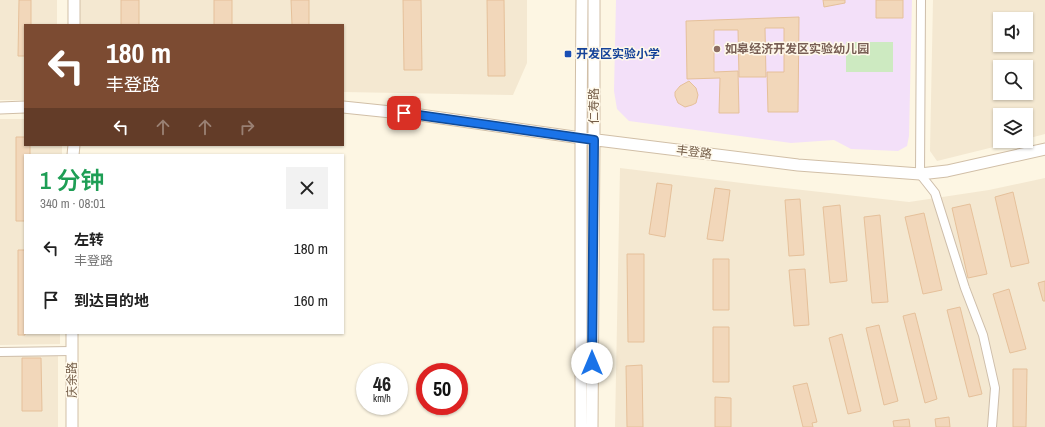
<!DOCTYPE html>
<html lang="zh">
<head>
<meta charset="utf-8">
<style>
	:root { --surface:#fff; --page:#f2f2f2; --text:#222; --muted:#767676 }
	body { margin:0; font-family:"Archivo Narrow","Noto Sans SC",sans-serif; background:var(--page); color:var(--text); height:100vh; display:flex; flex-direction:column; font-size:15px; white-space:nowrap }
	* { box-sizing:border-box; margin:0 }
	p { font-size:13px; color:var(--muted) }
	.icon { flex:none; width:22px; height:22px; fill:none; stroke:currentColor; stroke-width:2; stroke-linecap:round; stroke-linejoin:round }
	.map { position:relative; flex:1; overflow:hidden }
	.drawer { position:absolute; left:24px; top:154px; width:320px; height:180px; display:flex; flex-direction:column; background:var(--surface); border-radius:0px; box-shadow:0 1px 3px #0004 }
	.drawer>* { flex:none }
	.hud { position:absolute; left:24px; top:24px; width:320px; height:122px; border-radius:0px; box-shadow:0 1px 3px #0004; background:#7c4b32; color:#fff; overflow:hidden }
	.buttons { position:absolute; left:993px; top:12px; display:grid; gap:8px }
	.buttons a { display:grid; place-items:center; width:40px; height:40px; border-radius:0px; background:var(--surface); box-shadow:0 1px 3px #0004; font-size:20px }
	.speed { position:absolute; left:356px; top:363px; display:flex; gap:8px; font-size:20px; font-weight:700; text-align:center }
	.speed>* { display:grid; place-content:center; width:52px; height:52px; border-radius:50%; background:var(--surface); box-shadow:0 1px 3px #0004; line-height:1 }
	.speed small { font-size:10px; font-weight:400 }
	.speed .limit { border:6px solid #d22; background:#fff; color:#111 }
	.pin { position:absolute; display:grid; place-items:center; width:34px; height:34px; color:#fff; margin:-17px; border-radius:8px; box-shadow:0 2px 6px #0006 }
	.me { position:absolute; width:44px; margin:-22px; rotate:0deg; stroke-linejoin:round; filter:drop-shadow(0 0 3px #0008) }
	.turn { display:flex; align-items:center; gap:14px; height:84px; padding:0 16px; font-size:18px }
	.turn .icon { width:52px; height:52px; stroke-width:2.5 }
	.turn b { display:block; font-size:28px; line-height:34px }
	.lanes { display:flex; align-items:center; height:38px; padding:0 16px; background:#0003; justify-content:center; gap:20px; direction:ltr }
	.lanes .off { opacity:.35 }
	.round { display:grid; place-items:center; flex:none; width:42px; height:42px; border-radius:0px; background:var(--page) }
	.summary { display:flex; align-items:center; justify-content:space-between; height:68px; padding:0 16px }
	h1 { font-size:24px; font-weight:600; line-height:30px; color:#1e9e55 }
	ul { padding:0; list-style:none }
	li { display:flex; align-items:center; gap:12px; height:52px; padding:0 16px }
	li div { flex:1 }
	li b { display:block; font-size:15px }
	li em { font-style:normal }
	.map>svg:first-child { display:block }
	.residential { fill:#f4e8d1; fill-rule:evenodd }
	.education { fill:#f3e0f9 }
	.green { fill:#cdeac1 }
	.building { fill:#f2d7ba; stroke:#e5c09a }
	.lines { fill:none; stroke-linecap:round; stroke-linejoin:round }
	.street-casing { stroke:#cebeaa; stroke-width:10 }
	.secondary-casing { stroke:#d1bfa7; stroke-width:13 }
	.street { stroke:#fff; stroke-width:8 }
	.secondary { stroke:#fff; stroke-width:11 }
	.route-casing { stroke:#114b97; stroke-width:10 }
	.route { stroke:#1a73e8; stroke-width:7 }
	.education-dot { fill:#8d6e63; stroke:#fff9ea; stroke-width:1.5 }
	.transit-dot { fill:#1a4fb4; stroke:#fff9ea; stroke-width:1.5 }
	.labels { text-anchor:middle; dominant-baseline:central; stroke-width:3; stroke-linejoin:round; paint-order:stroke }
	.education-label { font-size:12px; font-weight:bold; fill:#785e54; stroke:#fff9ea; text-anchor:start }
	.transit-label { font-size:12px; font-weight:bold; fill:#164399; stroke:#fff9ea; text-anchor:start }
	.street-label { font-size:12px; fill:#755e49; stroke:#fff9ea }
</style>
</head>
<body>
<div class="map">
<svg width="1045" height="427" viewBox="0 0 1045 427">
	<rect width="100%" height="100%" fill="#fdf6e3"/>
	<path class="residential" d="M0,0H57V25H25V100H0Z
		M80,0H527V63L513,95L343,92V25H80Z
		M933,0H1045V134L1026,139V115H1000V141H1018L937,161L930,151ZM1000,19H1026V45H1000ZM1000,67H1026V93H1000Z
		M0,119H25V145H62V155H25V333H60V344L0,345Z
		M620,168L767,186L909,202L989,190L1045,178V427H615Z
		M58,355V427H0V356Z"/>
	<path class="education" d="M616,0H912L909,136L907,146L898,151L851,149L834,140L791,143L629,121L617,109L614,91Z"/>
	<path class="green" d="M846,42H893V72H846Z"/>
	<path class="building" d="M19,0H31V25H25V56H18Z
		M121,0H139V25H121Z
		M214,0H232V25H214Z
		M291,0H309V25H292Z
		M403,0H421L422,70H404Z
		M487,0H504L505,76H488Z
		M823,0H845V3L824,7Z
		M876,0H903V18H876Z
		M799,17L798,112H768L767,72H784V28H765L766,77H739L738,30H714V72L738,71L739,113H719L720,78L687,79L686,21Z
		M689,81L696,88L698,95L696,103L692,105L685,107L678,103L675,96V92L680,86Z
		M16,137H25V145H30V155H25V221H16Z
		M657,183L672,185L665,237L649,234Z
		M715,188L730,190L723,241L707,239Z
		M1013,192L1029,263L1011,267L995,197Z
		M800,199L804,255L789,256L785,200Z
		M970,204L987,274L968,278L952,208Z
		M840,205L847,281L830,283L823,207Z
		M924,213L942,290L923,294L905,217Z
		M880,215L888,302L872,303L864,217Z
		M18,250H25V335H18Z
		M627,254H644V342H628Z
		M713,259H729V310H713Z
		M805,269L809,325L794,326L789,270Z
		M1045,281V301H1043L1038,283Z
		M1009,289L1026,349L1010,353L993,294Z
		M960,307L982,394L969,397L947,310Z
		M915,313L937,399L925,403L903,316Z
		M879,325L898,401L884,405L866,328Z
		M713,327H729V382H713Z
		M842,334L861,411L848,414L829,338Z
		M22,358H41L42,411H22Z
		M642,365L643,427H627L626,366Z
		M1013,369H1027L1026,427H1013Z
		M807,383L817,422L812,423L813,427H803L793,386Z
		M715,397L731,398V427H715Z
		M949,417L950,427H936L935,419Z
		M909,419L910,427H894L893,421Z"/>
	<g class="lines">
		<g class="street-casing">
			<path id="street" d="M921,0L920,174L935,193L965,288L983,335L995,388L992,427
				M0,352L72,351"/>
		</g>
		<g class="secondary-casing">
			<path id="secondary" d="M74,0V25
				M343,107L420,115L581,138L798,165L920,174L947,171L1045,149
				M0,108L25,107
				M73,155L74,145
				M72,427V333
				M581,427V138L582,0
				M592,427L594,140V0"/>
		</g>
		<use href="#street" class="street"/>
		<use href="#secondary" class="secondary"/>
	</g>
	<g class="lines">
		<g class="route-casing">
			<path id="route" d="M404,113L594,140L592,363"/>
		</g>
		<use href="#route" class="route"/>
	</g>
	<circle class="education-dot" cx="717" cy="49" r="4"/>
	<rect class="transit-dot" x="564" y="50" width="8" height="8" rx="2"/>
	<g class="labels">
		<g class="education-label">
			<text x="725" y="49">如皋经济开发区实验幼儿园</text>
		</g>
		<g class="transit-label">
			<text x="576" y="54">开发区实验小学</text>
		</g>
		<g class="street-label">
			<text transform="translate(594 106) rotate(-90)">仁寿路</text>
			<text transform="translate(694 152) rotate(7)">丰登路</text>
			<text transform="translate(72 380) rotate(-90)">庆余路</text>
		</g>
	</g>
</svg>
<div class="buttons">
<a><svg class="icon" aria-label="sound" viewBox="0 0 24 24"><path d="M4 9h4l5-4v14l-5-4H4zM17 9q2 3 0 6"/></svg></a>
<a><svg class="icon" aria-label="search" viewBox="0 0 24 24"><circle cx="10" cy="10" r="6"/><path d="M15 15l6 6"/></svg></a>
<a><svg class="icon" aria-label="layers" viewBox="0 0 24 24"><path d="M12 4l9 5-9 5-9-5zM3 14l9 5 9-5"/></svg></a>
</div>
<div class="speed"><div>46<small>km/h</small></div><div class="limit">50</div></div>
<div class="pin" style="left:404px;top:113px;background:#d93025"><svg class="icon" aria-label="arrive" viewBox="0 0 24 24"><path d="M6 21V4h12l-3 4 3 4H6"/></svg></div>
<svg class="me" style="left:592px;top:363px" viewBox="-20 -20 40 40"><circle r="19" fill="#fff"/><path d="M0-13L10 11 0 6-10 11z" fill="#1a73e8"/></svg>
<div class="hud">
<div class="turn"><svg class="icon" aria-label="left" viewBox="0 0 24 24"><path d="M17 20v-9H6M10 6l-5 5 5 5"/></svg><div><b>180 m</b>丰登路</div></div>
<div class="lanes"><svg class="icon" aria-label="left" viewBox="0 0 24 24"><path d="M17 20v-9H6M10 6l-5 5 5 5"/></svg><svg class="icon off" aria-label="ahead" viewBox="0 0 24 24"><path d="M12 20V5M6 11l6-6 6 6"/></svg><svg class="icon off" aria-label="ahead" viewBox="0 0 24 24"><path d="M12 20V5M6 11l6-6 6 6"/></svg><svg class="icon off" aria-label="right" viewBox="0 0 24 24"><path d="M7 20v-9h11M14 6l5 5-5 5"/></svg></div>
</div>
<section class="drawer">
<div class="summary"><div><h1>1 分钟</h1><p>340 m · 08:01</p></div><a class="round"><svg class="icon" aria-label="close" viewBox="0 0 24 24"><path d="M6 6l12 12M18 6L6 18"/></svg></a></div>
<ul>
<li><svg class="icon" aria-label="left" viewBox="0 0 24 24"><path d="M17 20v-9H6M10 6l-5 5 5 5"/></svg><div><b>左转</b><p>丰登路</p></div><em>180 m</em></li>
<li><svg class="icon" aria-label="arrive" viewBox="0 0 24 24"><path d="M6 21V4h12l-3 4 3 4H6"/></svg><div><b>到达目的地</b></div><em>160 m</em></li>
</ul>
</section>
</div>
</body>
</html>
